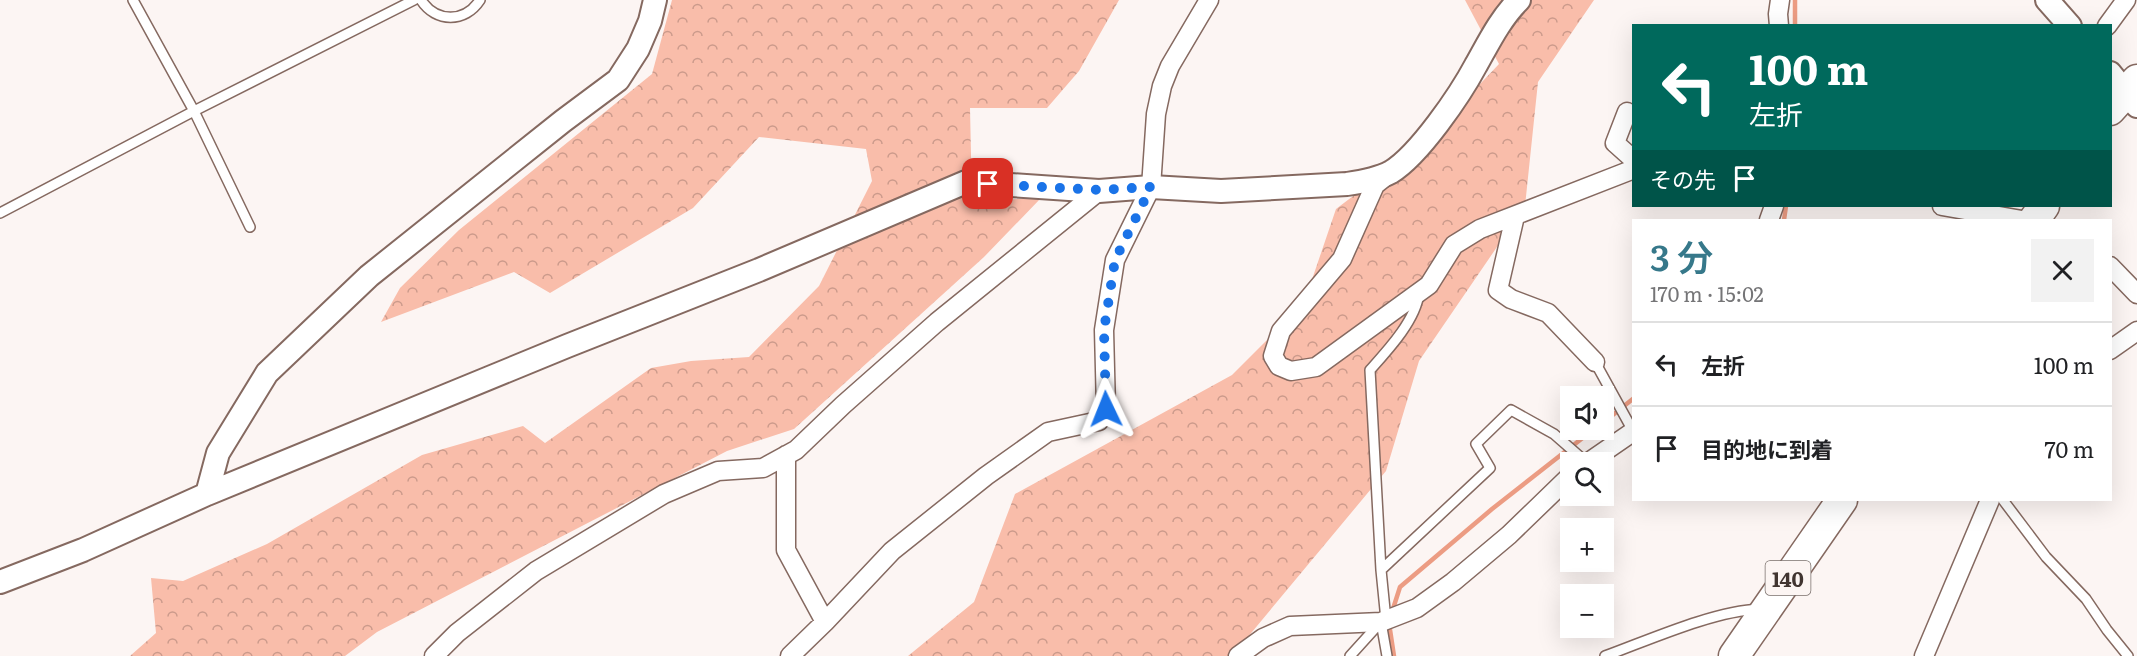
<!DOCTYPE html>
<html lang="ja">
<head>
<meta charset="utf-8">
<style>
	:root { --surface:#fff; --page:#f2f2f2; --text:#202124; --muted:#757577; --line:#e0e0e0; --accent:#36788a }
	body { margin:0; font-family:Literata,"Noto Sans JP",serif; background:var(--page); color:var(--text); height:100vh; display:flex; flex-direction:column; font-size:22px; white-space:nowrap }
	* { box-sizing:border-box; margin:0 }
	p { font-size:20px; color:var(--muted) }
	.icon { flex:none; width:33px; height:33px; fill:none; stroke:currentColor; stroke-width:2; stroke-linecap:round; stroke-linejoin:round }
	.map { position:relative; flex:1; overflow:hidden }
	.side { position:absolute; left:1632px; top:219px; width:480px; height:282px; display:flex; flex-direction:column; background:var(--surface); border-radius:0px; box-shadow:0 6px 24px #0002 }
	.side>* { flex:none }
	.banner { position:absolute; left:1632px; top:24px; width:480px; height:183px; border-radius:0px; box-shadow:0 6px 24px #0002; background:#00695c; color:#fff; overflow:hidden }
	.fabs { position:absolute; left:1560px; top:386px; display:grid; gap:12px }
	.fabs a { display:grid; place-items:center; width:54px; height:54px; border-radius:0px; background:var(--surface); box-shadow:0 6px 24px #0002; font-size:30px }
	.pin { position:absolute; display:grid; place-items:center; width:51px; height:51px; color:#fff; margin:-26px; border-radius:12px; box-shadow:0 3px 9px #0006 }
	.me { position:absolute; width:66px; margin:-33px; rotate:358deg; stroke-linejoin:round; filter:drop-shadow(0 0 4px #0008) }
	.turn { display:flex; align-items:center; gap:21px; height:126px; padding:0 18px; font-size:27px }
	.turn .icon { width:78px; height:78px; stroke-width:2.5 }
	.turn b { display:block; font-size:42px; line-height:51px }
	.then { display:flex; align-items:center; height:57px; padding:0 18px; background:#0003; gap:12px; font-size:22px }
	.round { display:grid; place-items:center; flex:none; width:63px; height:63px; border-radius:0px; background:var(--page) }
	.head { display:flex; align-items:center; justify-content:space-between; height:102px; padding:0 18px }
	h1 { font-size:36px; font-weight:600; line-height:45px; color:var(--accent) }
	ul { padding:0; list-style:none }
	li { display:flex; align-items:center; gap:18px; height:84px; padding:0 18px; border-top:2px solid var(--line) }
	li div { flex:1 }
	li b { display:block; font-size:22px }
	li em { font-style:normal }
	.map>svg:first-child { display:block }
	.forest { fill:url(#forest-crowns) }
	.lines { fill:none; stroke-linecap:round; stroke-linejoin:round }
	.stream { stroke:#ec9c83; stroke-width:4.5 }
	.service-casing { stroke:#856960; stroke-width:12 }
	.minor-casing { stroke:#856960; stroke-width:21 }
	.tertiary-casing { stroke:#856960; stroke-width:26 }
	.trunk-casing { stroke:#856960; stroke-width:33 }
	.service { stroke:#fff; stroke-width:9 }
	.minor { stroke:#fff; stroke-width:18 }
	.tertiary { stroke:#fff; stroke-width:22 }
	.trunk { stroke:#fff; stroke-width:30 }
	.route { stroke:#1a73e8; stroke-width:10; stroke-dasharray:0 18 }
	.labels { text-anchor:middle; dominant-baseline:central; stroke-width:6; stroke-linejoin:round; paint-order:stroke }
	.shield { fill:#fcf5f3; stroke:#796f6b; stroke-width:1.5 }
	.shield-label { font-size:20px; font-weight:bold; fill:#413531 }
</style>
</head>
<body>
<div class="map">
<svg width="2137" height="656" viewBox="0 0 2137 656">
	<defs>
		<pattern id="forest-crowns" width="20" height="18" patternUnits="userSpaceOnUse" patternTransform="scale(1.5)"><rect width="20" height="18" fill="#f9bdaa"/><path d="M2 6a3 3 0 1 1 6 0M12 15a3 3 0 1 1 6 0" fill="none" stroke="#cb9a8b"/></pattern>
	</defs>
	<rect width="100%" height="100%" fill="#fcf5f3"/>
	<path class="forest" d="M672,0H1119L1079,71L1047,108H970L972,201L1041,198L984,257L794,429L727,451L377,632L345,656H130L156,633L151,578L183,581L267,544L422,455L523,426L545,443L651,368L691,361L749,357L819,286L872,181L866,149L759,137L693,208L550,293L514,272L381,322L400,288L459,230L652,74Z
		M1465,0H1594L1538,82L1525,206L1419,361L1386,471L1232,656H908L974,602L1015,494L1232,375L1304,303L1336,209L1427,140L1499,64Z"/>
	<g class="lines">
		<path class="stream" d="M1795,26V0
			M1784,220L1786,206
			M1604,422L1634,398
			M1392,612L1400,587L1492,509L1594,429
			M1389,623L1394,656"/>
		<g class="service-casing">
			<path id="service" d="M133,0L194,111L250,227
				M421,0C436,23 465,23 480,0
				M0,213L194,111L414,0
				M1595,362L1633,431
				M2003,500L2046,557L2086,599L2107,630L2128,656
				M1381,570L1490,468L1476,444L1511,410L1554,434L1586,462
				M1386,620L1381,570L1370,370C1388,350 1416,320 1419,293
				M1381,622L1387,656
				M1350,656L1379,624
				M1605,656C1649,640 1713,611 1760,609"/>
		</g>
		<g class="minor-casing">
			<path id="minor" d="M1779,26L1778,14L1780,0
				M2107,26L2126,0
				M1627,112L1615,143L1634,160
				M1390,173L1375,185L1342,259L1281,331L1273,356L1279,366L1291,371L1316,367L1429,285L1454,245L1480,229L1634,169
				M1942,206L2022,220
				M1515,216L1498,290L1511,299L1548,313L1595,362
				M1769,220L1774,206
				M2110,266L2137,294
				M2110,350L2137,331
				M786,455V550L825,622
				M1589,462L1634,431
				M434,656L457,633L536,571L664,494L718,471L763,468L796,450L843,405L937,322L1099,191
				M790,656L825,622L892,551L986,476L1048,432L1099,421L1106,409L1104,330L1115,260L1151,187L1156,114L1162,86L1170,66L1209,0
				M1238,656L1263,638L1290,626L1381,622L1417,608L1453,582L1509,535L1570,476
				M1924,656L1990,500"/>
		</g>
		<g class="tertiary-casing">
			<path id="tertiary" d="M2047,0L2070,26
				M2110,73L2137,106
				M207,494L218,453L267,373L369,276L563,121L618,80L638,49L650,21L655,0
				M0,582L83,550L207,494L567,346L759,270L966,182L1099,191L1151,187L1221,191L1347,184C1361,182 1378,179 1391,172C1419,155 1460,95 1476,65C1489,42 1500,19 1519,0"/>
		</g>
		<g class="trunk-casing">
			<path id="trunk" d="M2110,110L2137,80
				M2034,220L2044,206
				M1734,656L1842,500"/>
		</g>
		<use href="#service" class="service"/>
		<use href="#minor" class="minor"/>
		<use href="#tertiary" class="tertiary"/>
		<use href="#trunk" class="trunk"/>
	</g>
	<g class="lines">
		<path class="route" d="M988,184L1099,190L1151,187L1115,260L1104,330L1106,409"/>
	</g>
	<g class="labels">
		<rect class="shield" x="1765.5" y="561" width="45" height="34" rx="4.5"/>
		<g class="shield-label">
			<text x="1788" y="578">140</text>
		</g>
	</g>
</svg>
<div class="fabs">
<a><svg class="icon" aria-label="sound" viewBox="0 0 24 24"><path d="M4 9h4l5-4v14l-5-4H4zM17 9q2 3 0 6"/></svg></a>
<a><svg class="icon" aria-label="search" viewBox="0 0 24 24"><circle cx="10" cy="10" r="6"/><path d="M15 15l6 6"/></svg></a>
<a>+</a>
<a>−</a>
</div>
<div class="pin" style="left:988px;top:184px;background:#d93025"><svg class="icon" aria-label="arrive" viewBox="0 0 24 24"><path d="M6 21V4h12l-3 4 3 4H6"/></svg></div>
<svg class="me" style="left:1106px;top:409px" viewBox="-20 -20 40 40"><path d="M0-17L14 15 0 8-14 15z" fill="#1a73e8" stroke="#fff" stroke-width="4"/></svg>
<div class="banner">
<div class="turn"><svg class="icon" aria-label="left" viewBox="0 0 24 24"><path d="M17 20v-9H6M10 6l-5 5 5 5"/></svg><div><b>100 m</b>左折</div></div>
<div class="then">その先<svg class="icon" aria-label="arrive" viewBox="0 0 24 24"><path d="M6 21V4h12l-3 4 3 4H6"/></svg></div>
</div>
<section class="side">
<div class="head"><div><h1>3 分</h1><p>170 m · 15:02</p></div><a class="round"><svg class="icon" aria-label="close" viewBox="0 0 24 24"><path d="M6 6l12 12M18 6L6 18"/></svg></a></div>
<ul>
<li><svg class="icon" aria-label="left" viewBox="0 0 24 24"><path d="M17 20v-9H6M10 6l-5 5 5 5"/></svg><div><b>左折</b></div><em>100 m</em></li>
<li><svg class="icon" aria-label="arrive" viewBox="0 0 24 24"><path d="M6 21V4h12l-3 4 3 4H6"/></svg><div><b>目的地に到着</b></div><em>70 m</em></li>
</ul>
</section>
</div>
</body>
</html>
